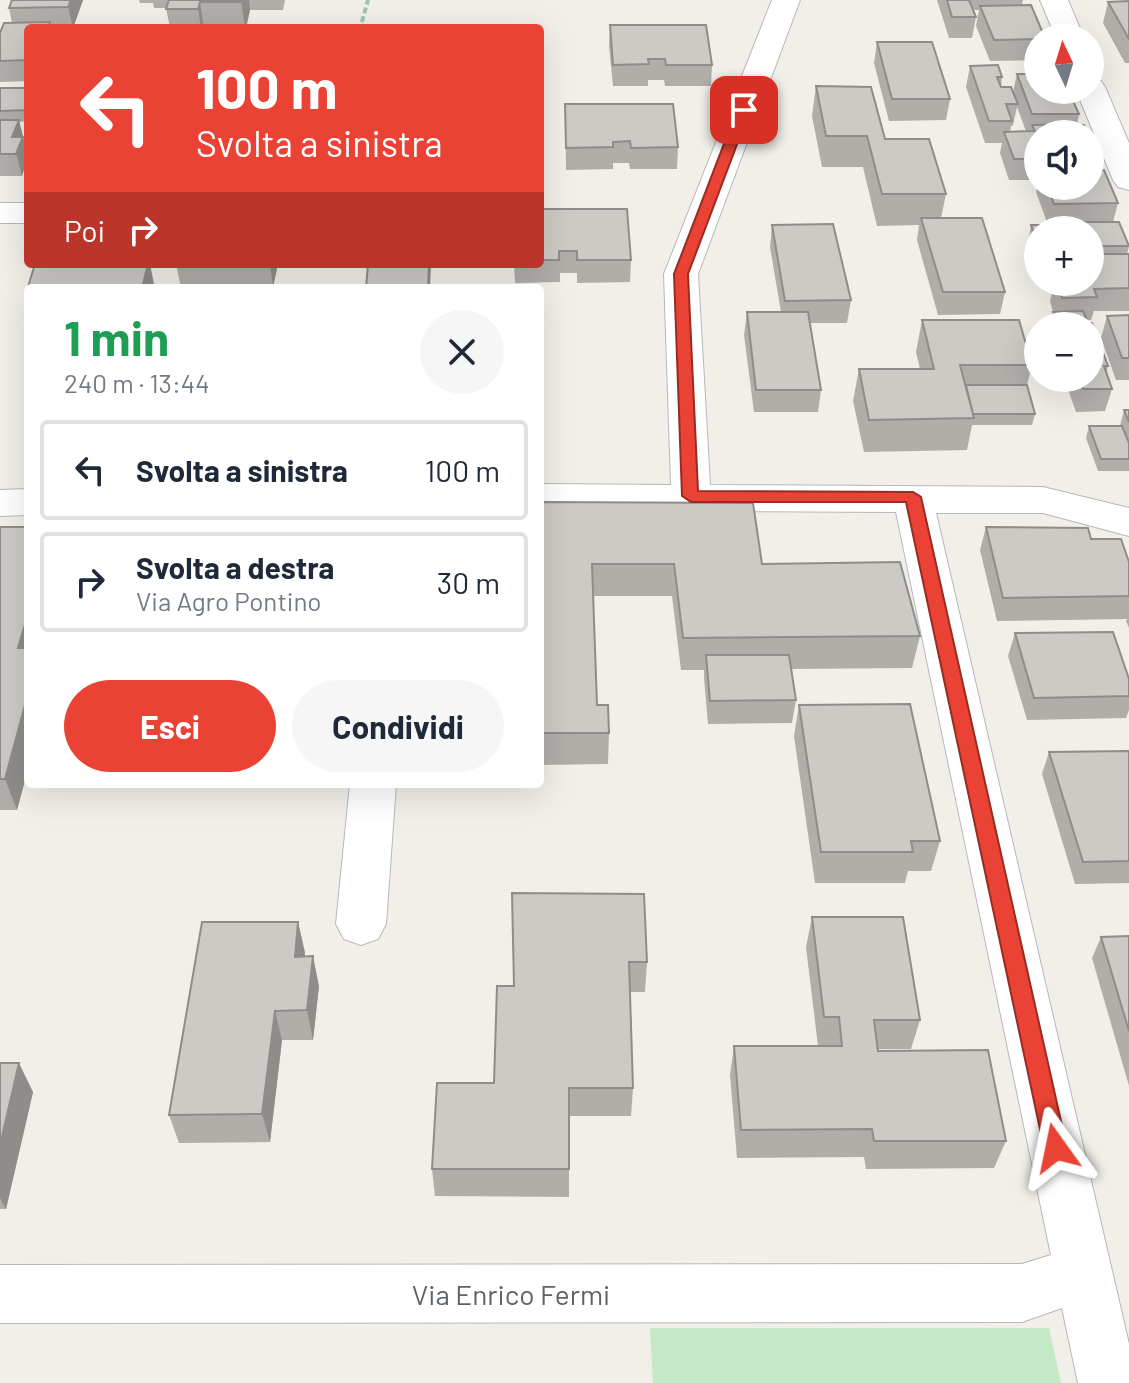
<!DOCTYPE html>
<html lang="it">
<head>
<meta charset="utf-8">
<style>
	:root { --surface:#fff; --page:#f6f6f7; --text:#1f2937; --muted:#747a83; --line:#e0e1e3; --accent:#ea4335 }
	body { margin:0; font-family:Barlow,sans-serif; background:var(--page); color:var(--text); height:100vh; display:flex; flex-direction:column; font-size:30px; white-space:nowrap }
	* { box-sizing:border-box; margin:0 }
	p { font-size:26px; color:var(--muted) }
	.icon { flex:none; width:44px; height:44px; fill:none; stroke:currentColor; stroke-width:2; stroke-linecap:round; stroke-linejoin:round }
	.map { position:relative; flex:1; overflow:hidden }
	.panel { position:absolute; left:24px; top:284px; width:520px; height:504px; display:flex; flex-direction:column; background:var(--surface); border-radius:8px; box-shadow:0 8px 32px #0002 }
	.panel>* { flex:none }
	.banner { position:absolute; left:24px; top:24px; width:520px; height:244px; border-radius:8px; box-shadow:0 8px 32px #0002; background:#ea4335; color:#fff; overflow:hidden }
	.needle { width:52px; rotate:356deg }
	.buttons { position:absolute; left:1024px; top:24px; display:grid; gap:16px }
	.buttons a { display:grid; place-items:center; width:80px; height:80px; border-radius:50%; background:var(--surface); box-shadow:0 8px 32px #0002; font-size:40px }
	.pin { position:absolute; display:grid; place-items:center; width:68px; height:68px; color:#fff; margin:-34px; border-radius:16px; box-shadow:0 4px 12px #0006 }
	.me { position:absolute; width:88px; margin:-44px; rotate:348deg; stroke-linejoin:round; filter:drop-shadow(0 0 6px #0008) }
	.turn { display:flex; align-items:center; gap:28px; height:168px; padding:0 40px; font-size:36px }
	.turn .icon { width:104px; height:104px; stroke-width:2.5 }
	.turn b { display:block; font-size:56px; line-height:68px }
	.then { display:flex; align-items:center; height:76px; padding:0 40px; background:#0003; gap:16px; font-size:30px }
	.round { display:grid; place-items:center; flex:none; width:84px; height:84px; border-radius:42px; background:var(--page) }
	.overview { display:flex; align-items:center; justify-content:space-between; height:136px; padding:0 40px }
	h1 { font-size:48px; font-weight:700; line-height:60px; color:#1e9e55 }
	.action { display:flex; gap:16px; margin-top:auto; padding:16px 40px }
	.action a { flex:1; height:92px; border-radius:48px; background:var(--accent); color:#fff; font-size:32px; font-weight:700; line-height:92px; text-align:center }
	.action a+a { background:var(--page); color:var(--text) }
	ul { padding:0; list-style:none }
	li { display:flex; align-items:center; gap:24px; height:100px; margin:0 16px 12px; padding:0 24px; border:4px solid var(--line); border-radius:8px }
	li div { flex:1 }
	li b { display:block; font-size:30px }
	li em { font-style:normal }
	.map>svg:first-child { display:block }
	.green { fill:#c5e8c5 }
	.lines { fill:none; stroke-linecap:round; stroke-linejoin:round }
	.minor-casing { stroke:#b5b8bc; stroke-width:2 }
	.path { stroke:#9cc7a9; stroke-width:4; stroke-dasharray:6 3; stroke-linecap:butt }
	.minor { fill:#fff; fill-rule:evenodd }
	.wall { fill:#afaea9; fill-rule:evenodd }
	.shaded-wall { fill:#8f8d8a }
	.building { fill:#cccac5; stroke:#8f8d8a; stroke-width:2 }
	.route { fill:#ea4335; stroke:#982c22; stroke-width:2 }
	.labels { text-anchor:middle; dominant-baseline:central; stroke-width:7; stroke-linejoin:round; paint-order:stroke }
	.near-street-label { font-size:28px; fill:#5f6368; stroke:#fff }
</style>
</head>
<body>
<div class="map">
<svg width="1129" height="1383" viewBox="0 0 1129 1383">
	<rect width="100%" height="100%" fill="#f1efe8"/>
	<path class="green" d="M650,1328H1049L1061,1383H653Z"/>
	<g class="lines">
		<g class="minor-casing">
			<path id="minor" d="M772,0H800L698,274L710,485L1043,487L1129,508V536L1043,513H936L1129,1344V1383H1078L1062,1308L1022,1322L0,1323V1265L1022,1264L1051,1255L896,512L540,510V484L671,485L664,274Z
				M1040,0H1068L1084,38H1056Z
				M1090,78L1101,81L1105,87L1129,143V190L1118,187L1113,180L1076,90H1090Z
				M0,203H28V223H0Z
				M28,489V515L0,516V490Z
				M350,784H396L386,924L378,939L361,945L344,939L336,924Z"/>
		</g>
		<path class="path" d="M366,28L361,25L368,0"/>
		<use href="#minor" class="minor"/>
	</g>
	<path class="wall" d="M12,0H83L73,28H28V81L0,82V33L12,23L9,8Z
		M139,0H285L283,10H250L246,28H170L166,8H154L153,3H140Z
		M937,0H1023L1022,5L1038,38V60L990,61L976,26L979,10H973L976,17L972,38H949Z
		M1125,0H1129V63H1125L1103,23L1108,2L1126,1Z
		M610,25L712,65L711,86H665L664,80H648V86H613L609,46Z
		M877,42L950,99L946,120L889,121L874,63Z
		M970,66L1002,77L1001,87L1013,92L1017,74L1079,114L1077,125L1038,134V180H1009L1000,153L1002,143H985L966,87ZM1017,107L1026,131L1010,132L1011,126L1013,125Z
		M816,86L885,139L946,194L941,218L1005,292L1000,314L938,315L917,240L919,225L877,226L863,167H822L812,116Z
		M0,88H28V121L19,122L28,157L22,176H0Z
		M565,104L678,147L677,169H630L629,163H613V169L566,170Z
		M1090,139L1098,158L1095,170H1104L1118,203L1113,222H1119L1129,246L1127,254H1129V311H1094L1091,320H1086L1088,323H1092L1108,366L1106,373L1112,389L1105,411L1076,412L1064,378H1090V326H1050L1053,312L1050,301L1055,282H1090V230H1038V258H1036L1029,237L1031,225H1048L1036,192L1038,181V186H1090Z
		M540,209L631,260L630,282L577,283V273H560V282L515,283L514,264H540Z
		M772,225L851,300L847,323H810L821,390L818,412H754L744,335L747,312H781L770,247Z
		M176,264H288H278L273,287L181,288Z
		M1129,315V380H1116L1101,338L1107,316Z
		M922,320L1032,365L1027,385L1035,414L1032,425H972L967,450L864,452L853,401L859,369H920L916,352Z
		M1124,410H1129V471H1098L1086,438L1089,426H1120Z
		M540,502L762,564L920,636L912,668L791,669L796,700L792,723L708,724L704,678V670H681L672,596H593L597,705L609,733L608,764L540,765Z
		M0,527H28V769L17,810H0Z
		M986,527L1091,539L1129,596V628L1126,621L1127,619L997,621L980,550Z
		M1015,633L1129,679V710L1126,718L1027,720L1008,656Z
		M799,705L940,841L931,871H908L905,883H815L794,736Z
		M1129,751V883L1075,884L1042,774L1049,752Z
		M512,893L647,962L645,992H630L633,1088L631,1116H569V1197L435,1196L432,1169L494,1083L514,986Z
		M812,917L920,1020L911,1049H878V1051L1006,1141L994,1168L866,1169L864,1157L737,1158L730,1075L734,1046H818L806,947Z
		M298,922L305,953L304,956L319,986L313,1040H282L270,1142L179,1143L169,1115Z
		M1129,936V1086L1092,958L1101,937Z
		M0,1063L33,1092L6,1209H0Z"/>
	<path class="shaded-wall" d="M71,0H83L73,28L68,7Z
		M241,0H249L250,10L246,28H245Z
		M200,2L204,28H201L198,9Z
		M19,120L28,157L22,176L12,137Z
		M148,264H150L154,284L153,288H142Z
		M270,264H278L273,287Z
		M429,264H431L430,288H428Z
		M28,614V675L18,648Z
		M28,694V769L17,810L5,779Z
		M298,922L305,953L301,986L295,957Z
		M313,956L319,986L313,1040L307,1010Z
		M275,1011L282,1040L270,1142L262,1114Z
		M19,1063L33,1092L6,1209L0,1198V1145Z"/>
	<path class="building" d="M12,0H71L68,7L9,8Z
		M169,0H241V2H200L198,9H166Z
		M947,0H969L976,17H952Z
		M1129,1V39L1108,2Z
		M1031,5L1045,38H1038V39L994,40L980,6Z
		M50,22L48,28H28V60L0,61V33L4,23Z
		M610,25H706L712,65H666L665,59H648L649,64L613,65Z
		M877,42H932L950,99H892Z
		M998,65L1002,77H997L1001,87H1011L1018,104H1006L1012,121H989L970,66Z
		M1017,74H1038V90H1068L1079,114H1032Z
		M816,86L871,87L885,139H929L946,194H882L867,136H826Z
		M0,88H28V110L0,111Z
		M565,104H673L678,147L631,148L630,141L613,142V147L566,148Z
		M0,120H19L12,137H23L16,154H0Z
		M1032,125H1084L1088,134H1038V159H1014L1004,132L1035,131Z
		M1090,139L1098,158H1090Z
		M1090,170H1104L1118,203L1054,204L1047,186H1090Z
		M540,209H627L631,260H577V251H559V260H540Z
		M921,218H982L1005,292H943Z
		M1066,222H1119L1129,246H1090V230H1038V243L1031,225H1067Z
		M833,224L851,300L785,301L772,225Z
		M1090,254H1129V288L1094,289L1097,297L1062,298L1057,282H1090Z
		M35,264H148L142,288H33V287H28Z
		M176,264H270L176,265Z
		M368,264H429L428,288H366Z
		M1083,311L1088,323H1092L1108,366H1104L1112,389H1083L1079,378H1090V326H1059L1053,312Z
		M747,312H808L821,390H756Z
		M1129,315V358H1122L1107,316Z
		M922,320H1019L1032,365H960L974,418L869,420L859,369H934Z
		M966,385H1027L1035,414H973Z
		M1124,410H1129V422Z
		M1089,426H1122L1129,443V459H1101Z
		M540,502L753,503L762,564L900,562L920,636L683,638L674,564H592L597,705H608L609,733H540Z
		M0,527H28V614L18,648H28V694L5,779H0Z
		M986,527L1088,528L1091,539H1121L1129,562V596L1003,598Z
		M1113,632L1129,679V696L1034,698L1015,633Z
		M706,655H789L796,700L710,701Z
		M910,704L940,841H911L913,852H821L799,705Z
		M1129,751V861L1083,862L1049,752Z
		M512,893L644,894L647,962H629L633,1088H569V1169H432L437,1083H494L497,986H514Z
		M812,917H903L920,1020H874L878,1051L988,1050L1006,1141H874L872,1129L741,1130L734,1046H842L839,1017H824Z
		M202,922H298L295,957L313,956L307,1010L275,1011L262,1114L169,1115Z
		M1129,936V1031L1101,937Z
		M0,1063H19L0,1145Z"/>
	<path class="route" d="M744,106L750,110L688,274L698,491L913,492L921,497L1067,1148L1064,1156L1056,1159L1048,1156L1044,1148L906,502H691L682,496L674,274L737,110Z"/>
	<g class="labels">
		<g class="near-street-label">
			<text x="511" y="1294">Via Enrico Fermi</text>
		</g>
	</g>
</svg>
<div class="buttons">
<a><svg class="needle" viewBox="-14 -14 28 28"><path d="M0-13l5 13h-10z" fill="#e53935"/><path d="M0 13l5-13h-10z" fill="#747a83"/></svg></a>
<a><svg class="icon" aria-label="sound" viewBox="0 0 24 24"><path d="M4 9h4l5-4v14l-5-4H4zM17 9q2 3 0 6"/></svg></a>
<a>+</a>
<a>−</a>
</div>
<div class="pin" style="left:744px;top:110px;background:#d93025"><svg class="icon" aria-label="arrive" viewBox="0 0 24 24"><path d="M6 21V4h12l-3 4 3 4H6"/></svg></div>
<svg class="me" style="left:1056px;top:1148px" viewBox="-20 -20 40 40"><path d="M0-17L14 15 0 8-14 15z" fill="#ea4335" stroke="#fff" stroke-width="4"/></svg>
<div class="banner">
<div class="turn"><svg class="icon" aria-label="left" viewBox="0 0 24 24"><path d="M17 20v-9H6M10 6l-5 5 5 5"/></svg><div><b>100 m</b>Svolta a sinistra</div></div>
<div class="then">Poi<svg class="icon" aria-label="right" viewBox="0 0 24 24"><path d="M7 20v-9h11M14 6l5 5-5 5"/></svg></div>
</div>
<section class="panel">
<div class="overview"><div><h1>1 min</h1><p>240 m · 13:44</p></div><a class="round"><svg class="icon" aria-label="close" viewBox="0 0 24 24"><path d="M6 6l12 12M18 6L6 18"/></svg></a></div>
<ul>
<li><svg class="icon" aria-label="left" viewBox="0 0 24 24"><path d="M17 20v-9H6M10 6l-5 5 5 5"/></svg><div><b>Svolta a sinistra</b></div><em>100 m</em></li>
<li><svg class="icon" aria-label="right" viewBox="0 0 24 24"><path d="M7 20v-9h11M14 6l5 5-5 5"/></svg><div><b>Svolta a destra</b><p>Via Agro Pontino</p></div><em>30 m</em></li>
</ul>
<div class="action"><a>Esci</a><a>Condividi</a></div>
</section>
</div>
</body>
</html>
